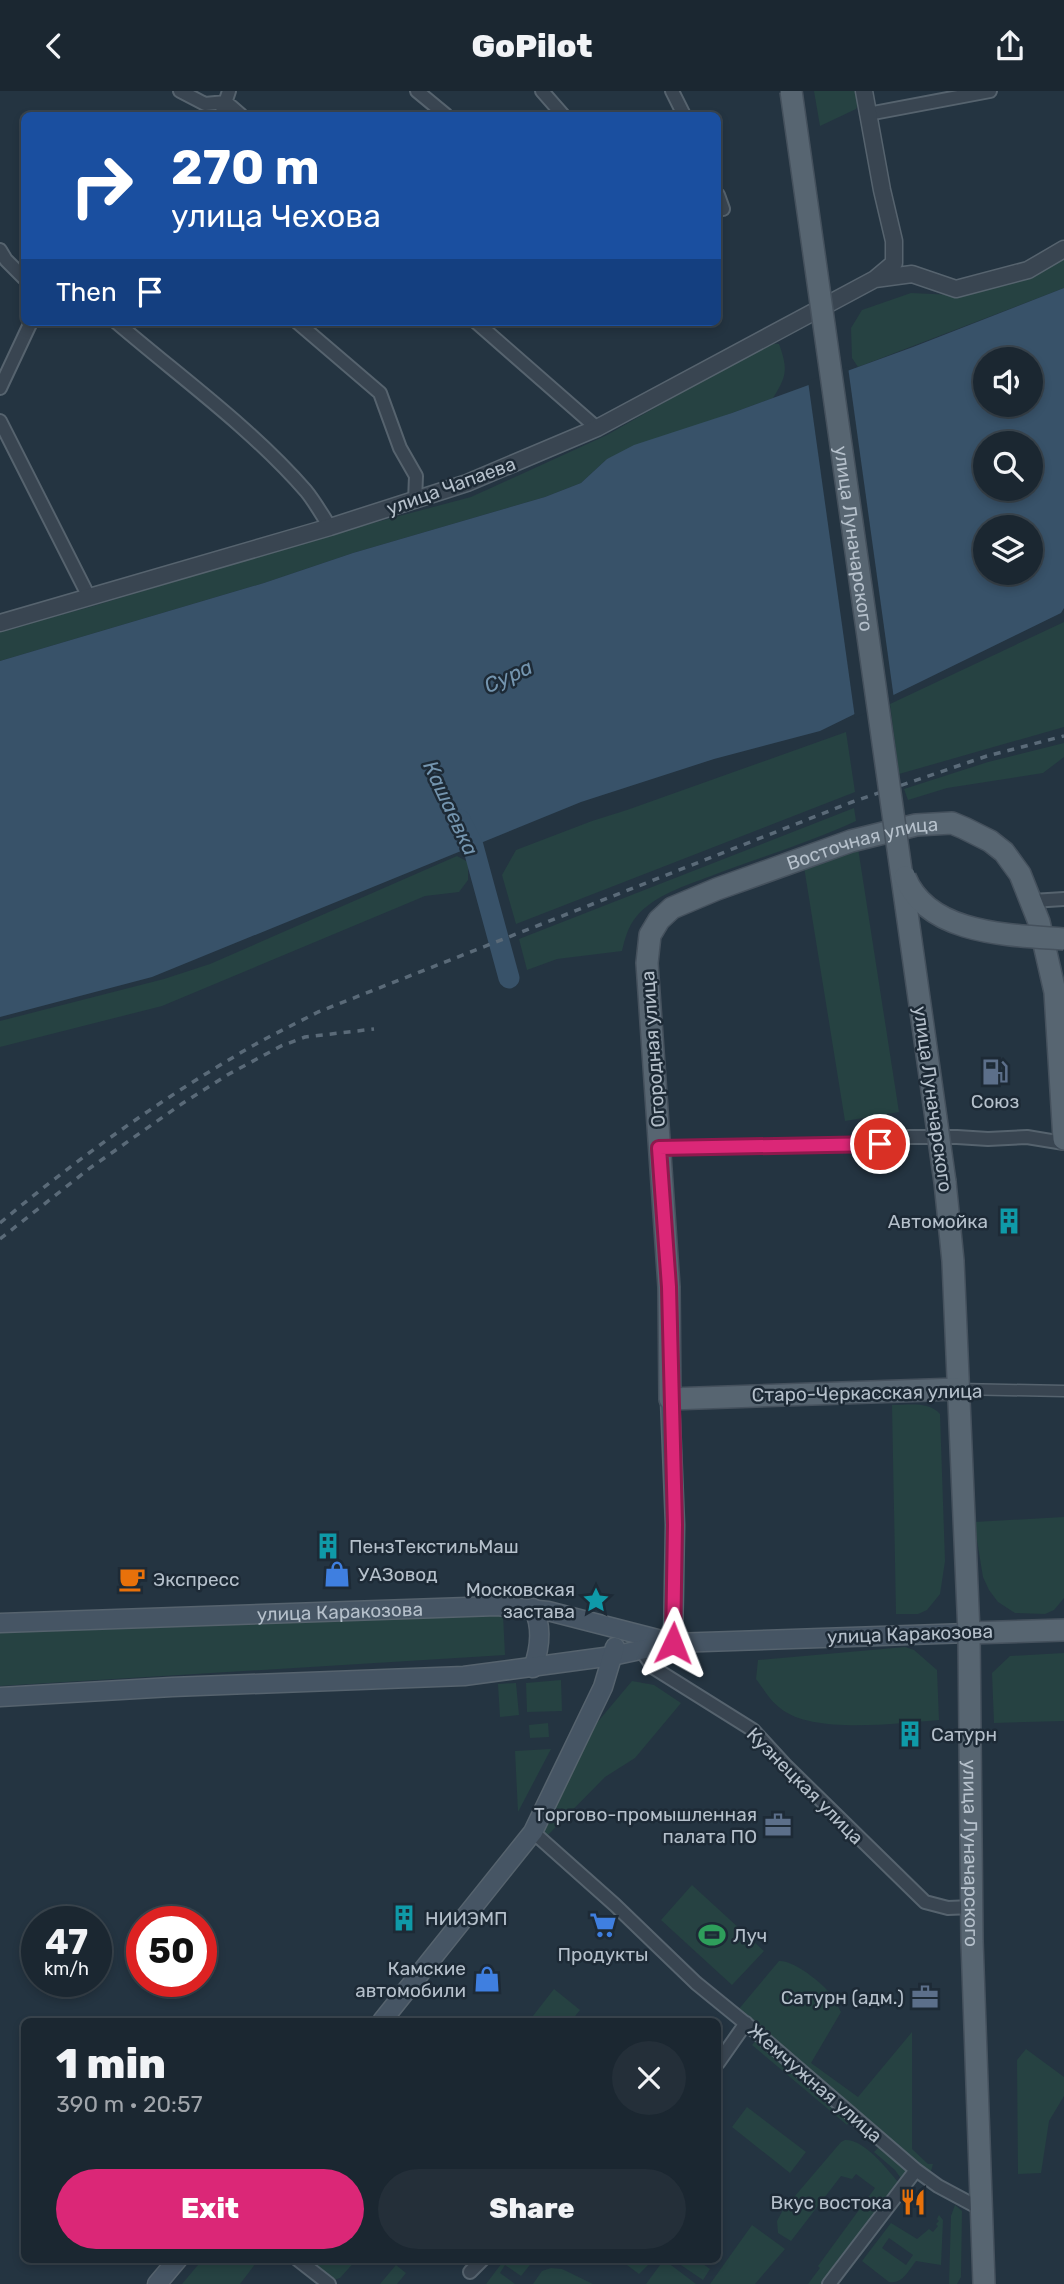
<!DOCTYPE html>
<html lang="en">
<head>
<meta charset="utf-8">
<style>
	:root { --surface:#1b2731; --page:#242f39; --text:#f1f3f6; --muted:#a0a5ab; --line:#39444d; --accent:#db2777 }
	body { margin:0; font-family:Rubik,sans-serif; background:var(--page); color:var(--text); height:100vh; display:flex; flex-direction:column; font-size:26px; white-space:nowrap }
	* { box-sizing:border-box; margin:0 }
	p { font-size:23px; color:var(--muted) }
	.icon { flex:none; width:38px; height:38px; fill:none; stroke:currentColor; stroke-width:2; stroke-linecap:round; stroke-linejoin:round }
	.map { position:relative; flex:1; overflow:hidden }
	.side { position:absolute; left:21px; top:1927px; width:700px; height:245px; display:flex; flex-direction:column; background:var(--surface); border-radius:10px; box-shadow:0 4px 10px #0003,0 0 0 2px var(--line) }
	.side>* { flex:none }
	.guide { position:absolute; left:21px; top:21px; width:700px; height:214px; border-radius:10px; box-shadow:0 4px 10px #0003,0 0 0 2px var(--line); background:#1a4fa0; color:#fff; overflow:hidden }
	.fabs { position:absolute; left:973px; top:256px; display:grid; gap:14px }
	.fabs a { display:grid; place-items:center; width:70px; height:70px; border-radius:50%; background:var(--surface); box-shadow:0 4px 10px #0003,0 0 0 2px var(--line); font-size:35px }
	.speed { position:absolute; left:21px; top:1815px; display:flex; gap:14px; font-size:35px; font-weight:700; text-align:center }
	.speed>* { display:grid; place-content:center; width:91px; height:91px; border-radius:50%; background:var(--surface); box-shadow:0 4px 10px #0003,0 0 0 2px var(--line); line-height:1 }
	.speed small { font-size:18px; font-weight:400 }
	.speed .limit { border:10px solid #d22; background:#fff; color:#111 }
	.pin { position:absolute; display:grid; place-items:center; width:60px; height:60px; color:#fff; margin:-30px; border:4px solid #fff; border-radius:50%; box-shadow:0 2px 7px #0007 }
	.me { position:absolute; width:77px; margin:-38px; rotate:2deg; stroke-linejoin:round; filter:drop-shadow(0 0 5px #0008) }
	.turn { display:flex; align-items:center; gap:24px; height:147px; padding:0 35px; font-size:32px }
	.turn .icon { width:91px; height:91px; stroke-width:2.5 }
	.turn b { display:block; font-size:49px; line-height:60px }
	.then { display:flex; align-items:center; height:66px; padding:0 35px; background:#0003; gap:14px; font-size:26px }
	.round { display:grid; place-items:center; flex:none; width:74px; height:74px; border-radius:37px; background:var(--page) }
	.headline { display:flex; align-items:center; justify-content:space-between; height:119px; padding:0 35px }
	h1 { font-size:42px; font-weight:800; line-height:52px }
	.button { display:flex; gap:14px; margin-top:auto; padding:14px 35px }
	.button a { flex:1; height:80px; border-radius:42px; background:var(--accent); color:#fff; font-size:28px; font-weight:800; line-height:80px; text-align:center }
	.button a+a { background:var(--page); color:var(--text) }
	header { display:flex; justify-content:space-between; align-items:center; height:91px; padding:0 35px; background:var(--surface); font-size:32px; font-weight:800 }
	.map>svg:first-child { display:block }
	.green { fill:#264242; fill-rule:evenodd }
	.water { fill:#385269; fill-rule:evenodd }
	.pier { fill:#243441 }
	.lines { fill:none; stroke-linecap:round; stroke-linejoin:round }
	.river { stroke:#385269; stroke-width:21 }
	.pedestrian-casing { stroke:#56636e; stroke-width:13 }
	.minor-casing { stroke:#56636e; stroke-width:16 }
	.tertiary-casing { stroke:#56636e; stroke-width:19 }
	.secondary-casing { stroke:#56636e; stroke-width:21 }
	.primary-casing { stroke:#45515d; stroke-width:24 }
	.pedestrian { stroke:#394551; stroke-width:10 }
	.minor { stroke:#394551; stroke-width:12 }
	.tertiary { stroke:#394551; stroke-width:16 }
	.secondary { stroke:#465564; stroke-width:18 }
	.primary { stroke:#576571; stroke-width:21 }
	.rail { stroke:#5a6a78; stroke-width:3.5; stroke-dasharray:7 7; stroke-linecap:butt }
	.primary-bridge-casing { stroke:#45515d; stroke-width:24; stroke-linecap:butt }
	.primary-bridge { stroke:#576571; stroke-width:21 }
	.route-casing { stroke:#8e194d; stroke-width:18 }
	.route { stroke:#db2777; stroke-width:12 }
	.labels { text-anchor:middle; dominant-baseline:central; stroke-width:5; stroke-linejoin:round; paint-order:stroke }
	.street-label { font-size:19px; fill:#b5c0cb; stroke:#1d2a36 }
	.poi-label { font-size:19px; fill:#b5c0cb; stroke:#1d2a36; text-anchor:end }
	.water-label { font-size:21px; font-style:italic; fill:#7495af; stroke:#1d2a36 }
</style>
</head>
<body>
<header><svg class="icon" aria-label="back" viewBox="0 0 24 24"><path d="M15 5l-7 7 7 7"/></svg>GoPilot<svg class="icon" aria-label="share" viewBox="0 0 24 24"><path d="M12 15V3M7 8l5-5 5 5M5 13v7h14v-7"/></svg></header>
<div class="map">
<svg width="1064" height="2193" viewBox="0 0 1064 2193">
	<rect width="100%" height="100%" fill="#243441"/>
	<path class="green" d="M814,0H858L860,9L856,18L820,35Z
		M1064,163V197L858,276L852,267L851,237L862,219L911,202L954,204L1023,189Z
		M769,252L779,253C788,278 787,285 773,307L607,368L581,392L545,406L353,462L264,492L0,570V540L90,516L328,444L471,406L607,344Z
		M1064,531V636L899,683L890,613Z
		M846,641L855,701L516,833L502,784L516,759L592,730L627,719Z
		M1064,652V666L1043,682L947,697L908,709L904,698L988,671Z
		M854,717L856,730C811,751 758,767 711,785C685,795 654,804 636,826C628,836 625,847 622,860L557,868L527,879L519,848Z
		M858,757L899,1021L845,1030L804,776Z
		M457,765L468,771V789L459,801L425,805L162,915L0,956V930L164,888L210,873Z
		M892,1314C909,1314 929,1310 940,1323L945,1470L940,1503L927,1519L918,1523H896Z
		M1064,1426V1507L1054,1519L1045,1523L1015,1522L998,1511L989,1499L983,1486L974,1431Z
		M441,1519L503,1524L505,1564L0,1595V1537Z
		M905,1556L914,1559L937,1579L939,1629C898,1632 812,1644 780,1617C770,1610 763,1597 756,1588L758,1569Z
		M1064,1562V1630L994,1632L992,1582L1010,1565Z
		M561,1589L562,1620L527,1621L526,1592Z
		M632,1590L654,1594L681,1612L635,1667L605,1686L545,1747L539,1738L585,1646Z
		M516,1592L519,1624L500,1626L498,1593Z
		M548,1632L549,1646L530,1647L529,1634Z
		M551,1658L518,1721L515,1660Z
		M692,1794L764,1860L732,1894L661,1829Z
		M779,1870C792,1869 817,1888 826,1898C832,1904 837,1914 841,1921L811,1972L858,2006L912,1941V2058L928,2073H933L931,2080H928L738,1919Z
		M554,1898L580,1919L571,1930H529Z
		M757,1948L850,2029L847,2034L752,1954Z
		M1026,1958L1064,1986V2005L1049,2030L1041,2082L1018,2083L1017,1969Z
		M747,2016L806,2061L790,2082L732,2036Z
		M845,2049C864,2048 887,2078 899,2092L822,2193H808L820,2177L818,2175L875,2097L856,2083L852,2088L841,2085L791,2150L778,2142L777,2130L783,2119L841,2051Z
		M880,2055L909,2080L902,2089L895,2079L874,2061Z
		M955,2114L962,2120L961,2186L957,2193H949L951,2125Z
		M939,2124L943,2129L941,2174L916,2170C908,2180 903,2193 889,2191L862,2170L891,2132L917,2148L929,2138L933,2141L938,2135L936,2133L939,2130L937,2128ZM889,2147L913,2164L906,2174L882,2157Z
		M752,2134L785,2158L755,2193H710Z
		M203,2168H259L240,2193H182Z
		M313,2168H357L340,2187L333,2189L320,2178Z
		M505,2168L533,2170L521,2185L505,2174L500,2182L515,2193H486Z
		M619,2168H643L649,2173L639,2183Z
		M672,2168H696L710,2178L703,2189Z
		M663,2170L667,2171L696,2193H646Z
		M396,2174L406,2182L397,2193H380Z
		M551,2177L562,2178L593,2193H533L542,2180Z"/>
	<path class="water" d="M1064,197V517L1061,522L820,640L714,668L581,711L152,886L0,926V570L264,492L353,462L545,406L581,392L607,368L634,354L732,322L913,256ZM985,268H1031V313H985ZM985,352H1031V397H985ZM985,436H1031V481H985Z"/>
	<path class="pier" d="M848,276L894,608L855,627L808,290Z"/>
	<g class="lines">
		<path class="river" d="M460,729L473,755L509,887"/>
		<g class="pedestrian-casing">
			<path id="pedestrian" d="M958,1298L1064,1300"/>
		</g>
		<g class="minor-casing">
			<path id="minor" d="M180,0L205,13L226,11L241,24
				M417,0L446,24
				M542,0L563,24
				M672,0L684,24
				M868,23L990,0
				M221,24L229,0
				M718,104L723,118H718
				M0,159L6,169L24,187
				M116,231C180,286 250,336 306,400C315,411 322,424 330,436
				M297,231L380,302L400,357L416,385L415,410
				M476,231L597,337
				M0,297L31,231
				M0,330L89,506
				M1032,810L1064,808
				M659,1057L880,1053L908,1046H957L988,1048L1027,1046L1064,1052
				M641,1559L654,1577L753,1639L785,1674L925,1811L948,1817L972,1816
				M533,1741L615,1814L696,1892L750,1936L916,2079L938,2095L981,2118
				M718,1972L746,1932
				M297,2168L329,2193
				M470,2181L483,2168
				M829,2193L916,2079"/>
		</g>
		<g class="tertiary-casing">
			<path id="tertiary" d="M875,188L912,183L956,198L1028,179L1064,158
				M0,532L330,436L467,392L597,337L875,188L894,172V150L882,99L864,0"/>
		</g>
		<g class="secondary-casing">
			<g id="secondary">
				<path d="M670,1308L675,1434L673,1552"/>
				<path id="s1" d="M0,1532L497,1515L548,1520L669,1551"/>
				<path d="M533,1577C540,1557 543,1536 533,1517"/>
				<path d="M0,1606L172,1596L464,1585L612,1565L673,1552L969,1542"/>
				<path d="M382,1930L533,1741L603,1596L615,1556"/>
				<path d="M157,2193L178,2168"/>
			</g>
		</g>
		<g class="primary-casing">
			<g id="primary">
				<path id="s2" d="M945,1091L953,1170L969,1542L972,1850L984,2193"/>
				<path id="s3" d="M958,1298L670,1308L669,1196L647,872L650,844L659,829L672,817L717,798L851,750L916,734L952,732L964,737L990,750L1004,761L1020,783L1039,831L1055,901L1064,1048"/>
				<path d="M969,1542L1064,1539"/>
			</g>
		</g>
		<use href="#pedestrian" class="pedestrian"/>
		<use href="#minor" class="minor"/>
		<use href="#tertiary" class="tertiary"/>
		<use href="#secondary" class="secondary"/>
		<use href="#primary" class="primary"/>
		<path class="rail" d="M0,1132C74,1070 154,1013 237,964C263,948 291,935 318,921L852,711L987,665L1064,645
			M0,1148L90,1077L183,1012L229,983L281,955L305,946L374,938"/>
		<g class="primary-bridge-casing">
			<g id="primary-bridge">
				<path id="s4" d="M791,0L945,1091"/>
				<path d="M905,786C928,844 1010,844 1064,848"/>
			</g>
		</g>
		<use href="#primary-bridge" class="primary-bridge"/>
	</g>
	<g class="lines">
		<g class="route-casing">
			<path id="route" d="M673,1552L675,1434L669,1196L659,1057L880,1053"/>
		</g>
		<use href="#route" class="route"/>
	</g>
	<defs>
		<g id="fuel-bare" transform="scale(2.1)"><path d="M-5.5-6h7V0h2V4h1.3V-2.5L3-4.5l.8-.8L6-3V5H2.5V1h-1V6h-7ZM-4.2-4.7v3.2H.2V-4.7Z" fill="#5c6f8a" stroke="#1d2a36" stroke-width="2.5" paint-order="stroke"/></g>
		<g id="building-bare" transform="scale(2.1)"><path d="M-4-6H4V6H1V3H-1V6H-4ZM-2.5-4.3h1.7v1.8h-1.7ZM.8-4.3h1.7v1.8H.8ZM-2.5-1h1.7V.8h-1.7ZM.8-1h1.7V.8H.8Z" fill="#0f9aa8" stroke="#1d2a36" stroke-width="2.5" paint-order="stroke"/></g>
		<g id="shop-bare" transform="scale(2.1)"><path d="M-5-2.5h2.3a2.7 3.5 0 0 1 5.4 0H5L5.5 6h-11ZM-1.5-2.5h3a1.5 2.3 0 0 0-3 0Z" fill="#3f7fe0" stroke="#1d2a36" stroke-width="2.5" paint-order="stroke"/></g>
		<g id="cafe-bare" transform="scale(2.1)"><path d="M-5.5-4.5H6V0H3Q3 3.5 0 3.5H-2.5Q-5.5 3.5-5.5 0ZM3-3.2v2h1.7v-2ZM-6 4.5H4V6H-6Z" fill="#e8710a" stroke="#1d2a36" stroke-width="2.5" paint-order="stroke"/></g>
		<g id="sight-bare" transform="scale(2.1)"><path d="M0-6L1.8-2.2L6-1.7L2.9 1.2L3.7 5.4L0 3.3L-3.7 5.4L-2.9 1.2L-6-1.7L-1.8-2.2Z" fill="#0f9aa8" stroke="#1d2a36" stroke-width="2.5" paint-order="stroke"/></g>
		<g id="office-bare" transform="scale(2.1)"><path d="M-6-3h4V-5.5h4V-3h4V5H-6ZM-1-4.5V-3h2v-1.5ZM-6 0V1H6V0Z" fill="#5c6f8a" stroke="#1d2a36" stroke-width="2.5" paint-order="stroke"/></g>
		<g id="supermarket-bare" transform="scale(2.1)"><path d="M-6-5.5h2.5l.6 2H6L4.5 2H-2.5L-4.4-4H-6ZM-1.5 3.2a1.3 1.3 0 1 0 .1 0ZM3 3.2a1.3 1.3 0 1 0 .1 0Z" fill="#3f7fe0" stroke="#1d2a36" stroke-width="2.5" paint-order="stroke"/></g>
		<g id="stadium-bare" transform="scale(2.1)"><path d="M0-5a6.5 5 0 1 0 0 10a6.5 5 0 1 0 0-10ZM-3.5-1.8h7v3.6h-7Z" fill="#2e9e5b" stroke="#1d2a36" stroke-width="2.5" paint-order="stroke"/></g>
		<g id="restaurant-bare" transform="scale(2.1)"><path d="M-5-6h1v4h1v-4h1v4h1v-4h1v5L-1.5 .5V6h-2V.5L-5-1ZM5-6V6H3V1.5H1.5Q1.5-4 5-6Z" fill="#e8710a" stroke="#1d2a36" stroke-width="2.5" paint-order="stroke"/></g>
	</defs>
	<g fill-rule="evenodd">
		<use href="#fuel-bare" x="995" y="981"/>
		<use href="#building-bare" x="1009" y="1130"/>
		<use href="#building-bare" x="328" y="1455"/>
		<use href="#shop-bare" x="337" y="1483"/>
		<use href="#cafe-bare" x="132" y="1488"/>
		<use href="#sight-bare" x="596" y="1509"/>
		<use href="#building-bare" x="910" y="1643"/>
		<use href="#office-bare" x="778" y="1734"/>
		<use href="#building-bare" x="404" y="1827"/>
		<use href="#supermarket-bare" x="603" y="1834"/>
		<use href="#stadium-bare" x="712" y="1844"/>
		<use href="#shop-bare" x="487" y="1888"/>
		<use href="#office-bare" x="925" y="1906"/>
		<use href="#restaurant-bare" x="913" y="2111"/>
	</g>
	<g class="labels">
		<g class="street-label">
			<text transform="translate(451 395) rotate(-20)">улица Чапаева</text>
			<text stroke="none"><textPath href="#s4" startOffset="452">улица Луначарского</textPath></text>
			<text stroke="none"><textPath href="#s3" startOffset="990">Восточная улица</textPath></text>
			<text transform="translate(653 958) rotate(-94)">Огородная улица</text>
			<text transform="translate(933 1008) rotate(82)">улица Луначарского</text>
			<text transform="translate(867 1302) rotate(-1)">Старо-Черкасская улица</text>
			<text stroke="none"><textPath href="#s1" startOffset="340">улица Каракозова</textPath></text>
			<text transform="translate(910 1543) rotate(-2)">улица Каракозова</text>
			<text transform="translate(805 1695) rotate(45)">Кузнецкая улица</text>
			<text stroke="none"><textPath href="#s2" startOffset="672">улица Луначарского</textPath></text>
			<text transform="translate(815 1992) rotate(41)">Жемчужная улица</text>
		</g>
		<g class="poi-label">
			<text x="995" y="1010" text-anchor="middle">Союз</text>
			<text x="988" y="1130">Автомойка</text>
			<text x="349" y="1455" text-anchor="start">ПензТекстильМаш</text>
			<text x="358" y="1483" text-anchor="start">УАЗовод</text>
			<text x="153" y="1488" text-anchor="start">Экспресс</text>
			<text x="575" y="1498">Московская<tspan x="575" dy="22">застава</tspan></text>
			<text x="931" y="1643" text-anchor="start">Сатурн</text>
			<text x="757" y="1723">Торгово-промышленная<tspan x="757" dy="22">палата ПО</tspan></text>
			<text x="425" y="1827" text-anchor="start">НИИЭМП</text>
			<text x="733" y="1844" text-anchor="start">Луч</text>
			<text x="603" y="1863" text-anchor="middle">Продукты</text>
			<text x="466" y="1877">Камские<tspan x="466" dy="22">автомобили</tspan></text>
			<text x="904" y="1906">Сатурн (адм.)</text>
			<text x="892" y="2111">Вкус востока</text>
		</g>
		<g class="water-label">
			<text transform="translate(508 585) rotate(-25)">Сура</text>
			<text transform="translate(451 717) rotate(65)">Кашаевка</text>
		</g>
	</g>
</svg>
<div class="fabs">
<a><svg class="icon" aria-label="sound" viewBox="0 0 24 24"><path d="M4 9h4l5-4v14l-5-4H4zM17 9q2 3 0 6"/></svg></a>
<a><svg class="icon" aria-label="search" viewBox="0 0 24 24"><circle cx="10" cy="10" r="6"/><path d="M15 15l6 6"/></svg></a>
<a><svg class="icon" aria-label="layers" viewBox="0 0 24 24"><path d="M12 4l9 5-9 5-9-5zM3 14l9 5 9-5"/></svg></a>
</div>
<div class="speed"><div>47<small>km/h</small></div><div class="limit">50</div></div>
<div class="pin" style="left:880px;top:1053px;background:#d93025"><svg class="icon" aria-label="arrive" viewBox="0 0 24 24"><path d="M6 21V4h12l-3 4 3 4H6"/></svg></div>
<svg class="me" style="left:673px;top:1552px" viewBox="-20 -20 40 40"><path d="M0-17L14 15 0 8-14 15z" fill="#db2777" stroke="#fff" stroke-width="4"/></svg>
<div class="guide">
<div class="turn"><svg class="icon" aria-label="right" viewBox="0 0 24 24"><path d="M7 20v-9h11M14 6l5 5-5 5"/></svg><div><b>270 m</b>улица Чехова</div></div>
<div class="then">Then<svg class="icon" aria-label="arrive" viewBox="0 0 24 24"><path d="M6 21V4h12l-3 4 3 4H6"/></svg></div>
</div>
<section class="side">
<div class="headline"><div><h1>1 min</h1><p>390 m · 20:57</p></div><a class="round"><svg class="icon" aria-label="close" viewBox="0 0 24 24"><path d="M6 6l12 12M18 6L6 18"/></svg></a></div>
<div class="button"><a>Exit</a><a>Share</a></div>
</section>
</div>
</body>
</html>
